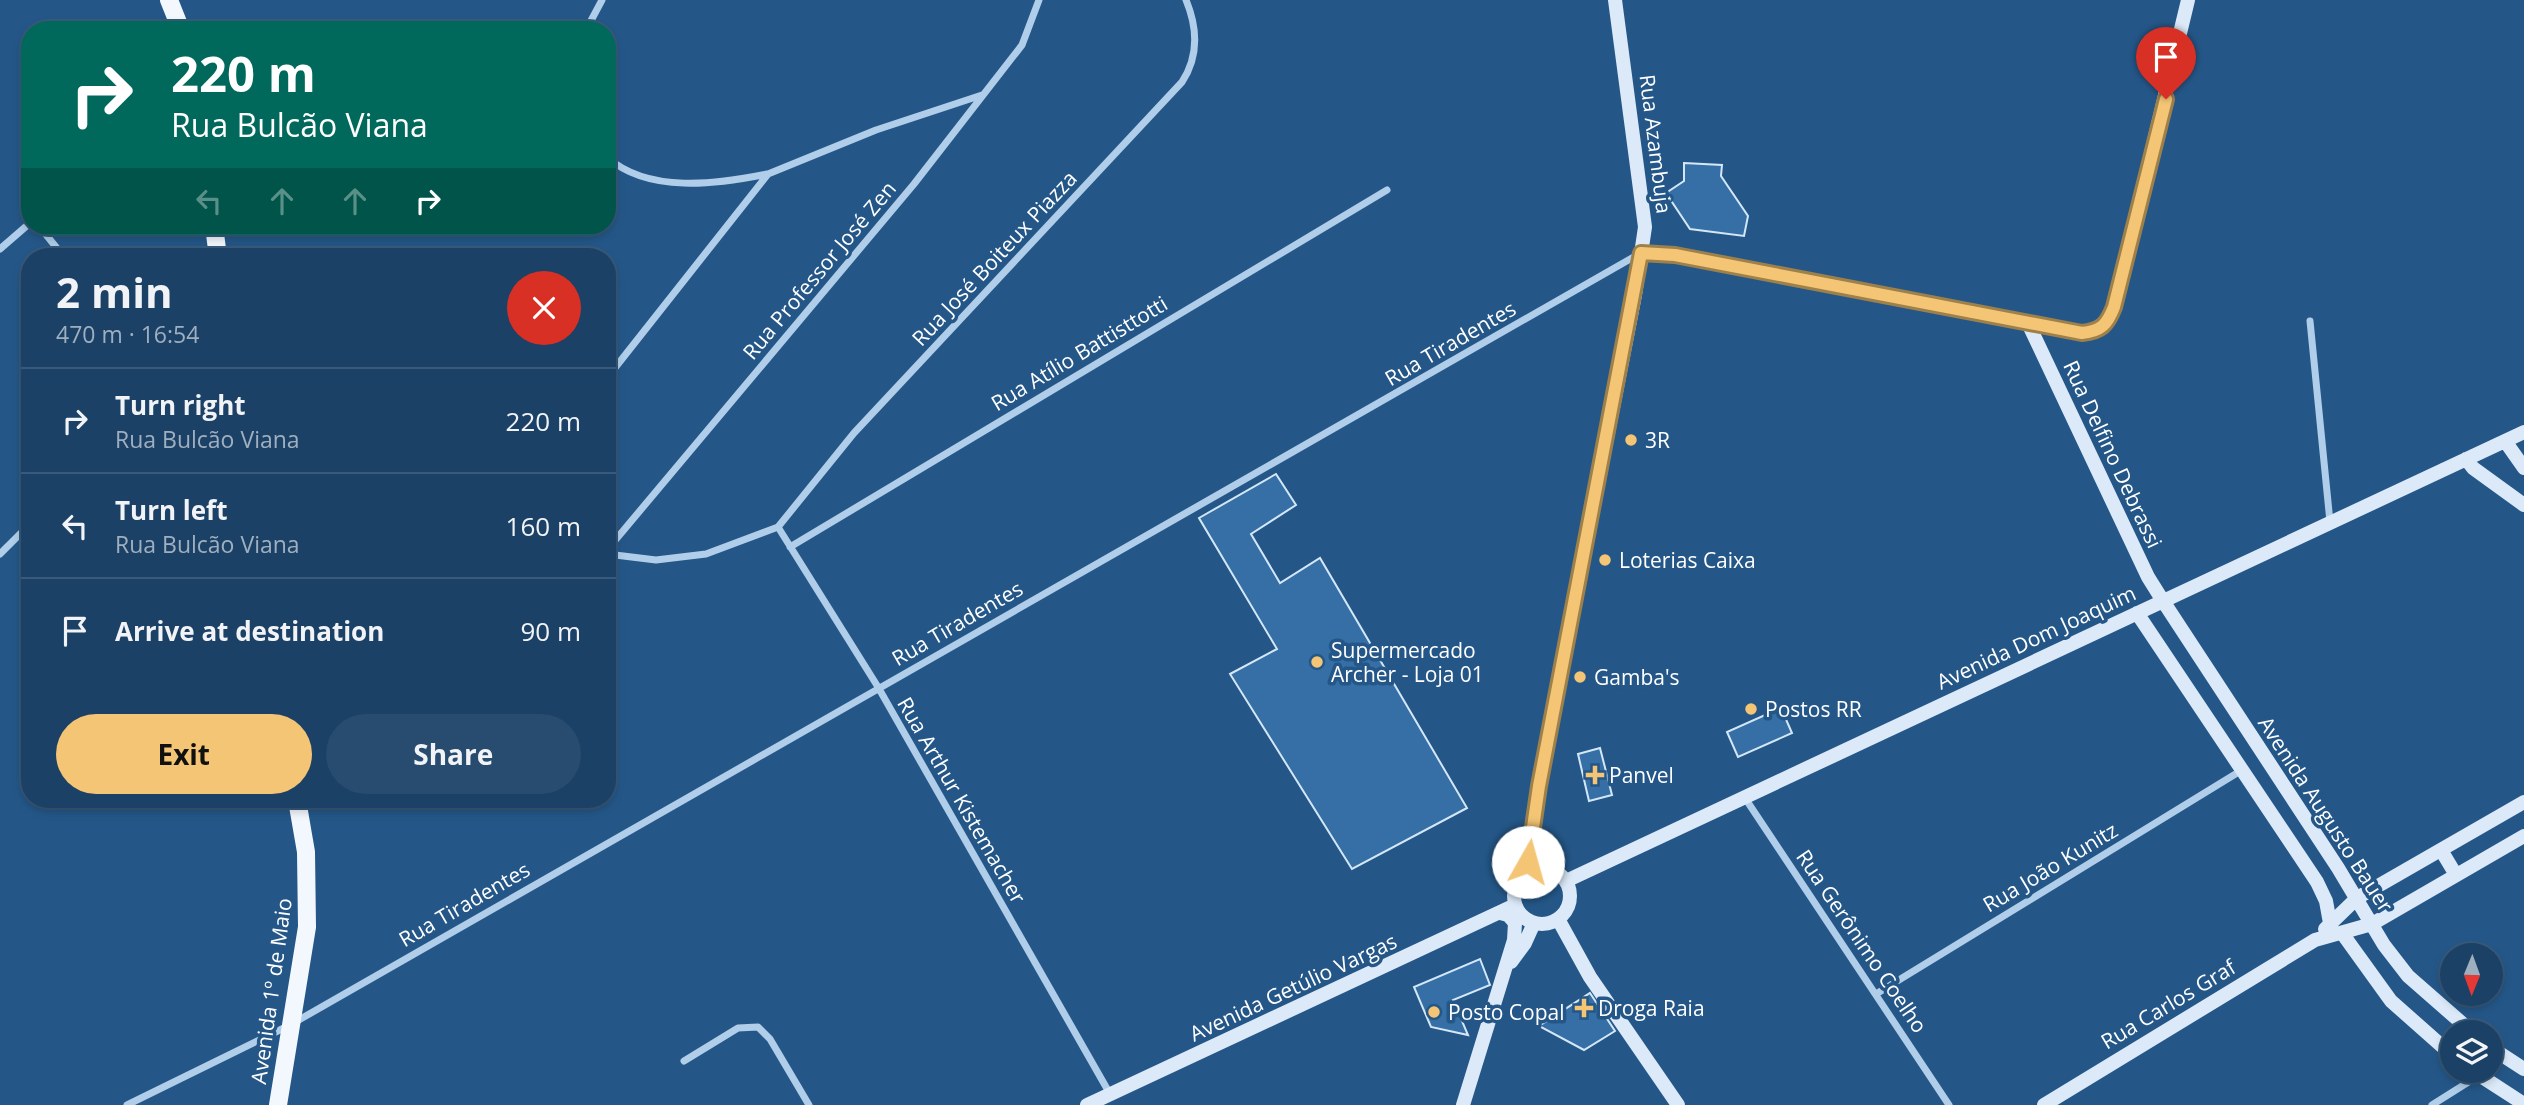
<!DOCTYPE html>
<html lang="en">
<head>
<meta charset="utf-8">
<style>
	:root { --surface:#1b4166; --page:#284c6f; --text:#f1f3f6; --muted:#a0afbf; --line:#395a7a; --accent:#f3c574 }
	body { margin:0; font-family:"Open Sans",sans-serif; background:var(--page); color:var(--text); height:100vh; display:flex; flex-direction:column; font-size:26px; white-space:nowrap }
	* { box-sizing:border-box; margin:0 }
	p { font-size:23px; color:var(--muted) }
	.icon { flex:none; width:38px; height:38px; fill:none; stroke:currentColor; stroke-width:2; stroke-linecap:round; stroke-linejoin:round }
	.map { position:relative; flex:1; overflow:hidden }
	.sheet { position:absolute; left:21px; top:248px; width:595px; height:560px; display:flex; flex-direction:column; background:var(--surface); border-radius:28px; box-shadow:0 4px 10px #0003,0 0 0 2px var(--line) }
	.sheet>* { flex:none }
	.top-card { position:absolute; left:21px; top:21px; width:595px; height:214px; border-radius:28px; box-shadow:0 4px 10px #0003,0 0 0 2px var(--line); background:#00695c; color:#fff; overflow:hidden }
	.needle { width:46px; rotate:181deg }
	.controls { position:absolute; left:2440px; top:943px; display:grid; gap:14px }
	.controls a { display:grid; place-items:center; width:63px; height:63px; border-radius:50%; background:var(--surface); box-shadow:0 4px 10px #0003,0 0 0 2px var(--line); font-size:35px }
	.pin { position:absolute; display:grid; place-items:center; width:60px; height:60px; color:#fff; margin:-72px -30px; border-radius:50% 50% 50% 0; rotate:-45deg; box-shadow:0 0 7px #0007 }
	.pin .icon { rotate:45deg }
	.me { position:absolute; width:77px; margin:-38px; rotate:7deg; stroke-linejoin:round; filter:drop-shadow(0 0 5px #0008) }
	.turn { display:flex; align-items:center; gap:24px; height:147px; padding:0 35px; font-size:32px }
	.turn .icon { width:91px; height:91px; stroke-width:2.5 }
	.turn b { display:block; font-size:49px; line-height:60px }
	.lanes { display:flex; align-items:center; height:66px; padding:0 35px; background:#0003; justify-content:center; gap:35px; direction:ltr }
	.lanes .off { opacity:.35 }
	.round { display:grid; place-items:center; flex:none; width:74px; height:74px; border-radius:37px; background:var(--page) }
	.head { display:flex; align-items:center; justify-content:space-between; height:119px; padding:0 35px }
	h1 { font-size:42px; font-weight:700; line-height:52px }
	.cta { display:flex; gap:14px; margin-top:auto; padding:14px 35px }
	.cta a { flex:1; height:80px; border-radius:42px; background:var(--accent); color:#111; font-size:28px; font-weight:700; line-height:80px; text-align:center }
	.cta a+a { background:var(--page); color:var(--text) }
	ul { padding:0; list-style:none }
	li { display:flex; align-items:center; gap:21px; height:105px; padding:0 35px; border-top:2px solid var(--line) }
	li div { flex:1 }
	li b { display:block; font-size:26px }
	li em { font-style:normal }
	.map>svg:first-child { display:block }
	.building { fill:#356fa5; stroke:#d4e7f7; stroke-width:2 }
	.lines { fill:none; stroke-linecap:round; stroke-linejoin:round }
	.street { stroke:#b0cee9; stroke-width:7 }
	.secondary { stroke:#dbe9f8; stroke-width:14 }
	.primary { stroke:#f3f8fe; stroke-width:18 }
	.route-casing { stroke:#9e804b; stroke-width:18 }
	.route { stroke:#f3c574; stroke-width:12 }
	.poi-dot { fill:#f3c574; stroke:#245788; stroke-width:2.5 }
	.labels { text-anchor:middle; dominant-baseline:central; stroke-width:7; stroke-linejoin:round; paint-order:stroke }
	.street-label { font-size:21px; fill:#fff; stroke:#245788 }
	.poi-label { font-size:21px; fill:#fff; stroke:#245788; text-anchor:start }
</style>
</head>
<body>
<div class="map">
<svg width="2524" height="1105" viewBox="0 0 2524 1105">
	<rect width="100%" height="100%" fill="#245788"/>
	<path class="building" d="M1684,163L1722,165L1721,176L1748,216L1744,236L1690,229L1666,193L1684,181Z
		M1276,474L1296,505L1251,534L1280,583L1320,558L1467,808L1352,869L1230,674L1277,649L1199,518Z
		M1781,708L1792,733L1738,757L1727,732Z
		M1600,748L1612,795L1589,801L1578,754Z
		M1480,959L1490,985L1453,1000L1468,1035L1431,1027L1414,987Z
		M1590,993L1615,1031L1584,1050L1539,1026Z"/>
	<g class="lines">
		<path class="street" d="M586,30L602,0
			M607,157C648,194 718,184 767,174
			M39,226L64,257
			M0,249L30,223
			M2310,321L2330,522
			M607,378L768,174L876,130L982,95
			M778,527L854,433L1182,82C1199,56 1198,29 1186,0
			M778,527L878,687L1110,1094
			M790,547L1387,190
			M607,550L914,184L1022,45L1039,0
			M0,554L23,531L30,504
			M607,554L656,560L706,554L778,527
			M1745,798L1949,1105
			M1876,994L2242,770
			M684,1061L738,1028L758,1027L770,1039L809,1105
			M2490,1066L2503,1056
			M127,1105L290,1025L1639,254
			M2432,1105L2478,1076"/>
		<path class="secondary" d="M1641,253L1675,255L2082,333C2101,331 2107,325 2114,307L2188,0
			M2028,323L2148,577L2163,601L2338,868L2384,945L2408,976L2472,1032
			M2505,441L2524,468
			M2466,459L2473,468L2524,505
			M2137,613L2317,882L2326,901L2330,923
			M2441,850L2456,875
			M1514 896a28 28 0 1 1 56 0a28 28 0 1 1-56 0Z
			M1529,871L1528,852L1539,786L1635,295L1645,227L1615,0
			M1566,881L2524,432
			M1558,919L1590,977L1678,1105
			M2325,929L2357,898L2524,802
			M2342,933L2391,1001L2452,1055
			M1511,962L1525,943L1534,923
			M2490,1047L2524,1069
			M2473,1071L2524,1104
			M1087,1105L1515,905
			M1463,1105L1514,940L1515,923L1508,915L1500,913
			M2044,1105L2315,940L2372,924L2524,836"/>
		<path class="primary" d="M169,0L181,30
			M214,226L218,257
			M278,1105L307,927L306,852L297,800"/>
	</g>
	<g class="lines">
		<g class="route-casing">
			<path id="route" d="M1528,862L1539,786L1641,253L1675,255L2082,333C2101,331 2107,325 2114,307L2166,99"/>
		</g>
		<use href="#route" class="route"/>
	</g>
	<g class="poi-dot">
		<circle cx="1631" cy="440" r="7"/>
		<circle cx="1605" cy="560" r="7"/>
		<circle cx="1317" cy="662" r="7"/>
		<circle cx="1580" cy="677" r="7"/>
		<circle cx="1751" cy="709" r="7"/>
		<path d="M1591.5 764.5h7v7h7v7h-7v7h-7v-7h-7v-7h7z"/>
		<path d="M1580.5 997.5h7v7h7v7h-7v7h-7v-7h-7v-7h7z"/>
		<circle cx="1434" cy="1012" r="7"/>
	</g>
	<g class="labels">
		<g class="street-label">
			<text transform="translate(1656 144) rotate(83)">Rua Azambuja</text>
			<text transform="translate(994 258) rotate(-47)">Rua José Boiteux Piazza</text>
			<text transform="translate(819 270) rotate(-50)">Rua Professor José Zen</text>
			<text transform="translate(1450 343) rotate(-30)">Rua Tiradentes</text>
			<text transform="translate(1079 353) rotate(-31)">Rua Atílio Battisttotti</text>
			<text transform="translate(2113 454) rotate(65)">Rua Delfino Debrassi</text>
			<text transform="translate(957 623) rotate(-30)">Rua Tiradentes</text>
			<text transform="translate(2036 637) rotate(-25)">Avenida Dom Joaquim</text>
			<text transform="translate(962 800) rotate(60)">Rua Arthur Kistemacher</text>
			<text transform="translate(2326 814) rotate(57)">Avenida Augusto Bauer</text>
			<text transform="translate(2050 867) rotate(-31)">Rua João Kunitz</text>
			<text transform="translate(464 904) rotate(-30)">Rua Tiradentes</text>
			<text transform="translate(1862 941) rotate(56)">Rua Gerônimo Coelho</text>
			<text transform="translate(1293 987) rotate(-25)">Avenida Getúlio Vargas</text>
			<text transform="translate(271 991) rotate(-82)">Avenida 1º de Maio</text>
			<text transform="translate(2168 1004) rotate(-31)">Rua Carlos Graf</text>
		</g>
		<g class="poi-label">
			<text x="1645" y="440">3R</text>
			<text x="1619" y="560">Loterias Caixa</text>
			<text x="1331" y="650">Supermercado<tspan x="1331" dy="24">Archer - Loja 01</tspan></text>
			<text x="1594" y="677">Gamba's</text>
			<text x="1765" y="709">Postos RR</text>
			<text x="1609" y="775">Panvel</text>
			<text x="1598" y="1008">Droga Raia</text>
			<text x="1448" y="1012">Posto Copal</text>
		</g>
	</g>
</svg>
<div class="controls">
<a><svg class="needle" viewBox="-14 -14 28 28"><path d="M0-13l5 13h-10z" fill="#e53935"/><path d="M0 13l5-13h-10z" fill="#a0afbf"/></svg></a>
<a><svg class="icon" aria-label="layers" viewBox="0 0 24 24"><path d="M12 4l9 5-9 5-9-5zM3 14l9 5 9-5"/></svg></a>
</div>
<div class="pin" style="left:2166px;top:99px;background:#d93025"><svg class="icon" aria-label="arrive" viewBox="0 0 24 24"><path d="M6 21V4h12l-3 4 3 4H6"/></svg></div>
<svg class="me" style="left:1528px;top:862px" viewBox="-20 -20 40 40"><circle r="19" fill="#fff"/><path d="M0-13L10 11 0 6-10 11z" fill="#f3c574"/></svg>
<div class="top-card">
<div class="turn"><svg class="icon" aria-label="right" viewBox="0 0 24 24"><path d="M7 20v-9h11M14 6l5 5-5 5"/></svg><div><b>220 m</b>Rua Bulcão Viana</div></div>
<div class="lanes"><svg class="icon off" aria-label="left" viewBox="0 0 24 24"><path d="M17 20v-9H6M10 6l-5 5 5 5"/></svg><svg class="icon off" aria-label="ahead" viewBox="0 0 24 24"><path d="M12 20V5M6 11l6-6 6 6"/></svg><svg class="icon off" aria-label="ahead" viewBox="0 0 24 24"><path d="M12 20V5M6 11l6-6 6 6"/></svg><svg class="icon" aria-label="right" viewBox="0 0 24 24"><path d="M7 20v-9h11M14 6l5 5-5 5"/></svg></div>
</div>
<section class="sheet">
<div class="head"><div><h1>2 min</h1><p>470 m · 16:54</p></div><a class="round" style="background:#d93025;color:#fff"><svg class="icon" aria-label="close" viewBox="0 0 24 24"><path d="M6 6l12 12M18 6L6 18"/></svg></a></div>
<ul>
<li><svg class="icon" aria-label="right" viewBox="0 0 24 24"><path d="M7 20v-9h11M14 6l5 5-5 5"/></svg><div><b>Turn right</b><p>Rua Bulcão Viana</p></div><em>220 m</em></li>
<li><svg class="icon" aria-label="left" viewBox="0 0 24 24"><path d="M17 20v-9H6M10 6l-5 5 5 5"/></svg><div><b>Turn left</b><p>Rua Bulcão Viana</p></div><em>160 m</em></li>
<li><svg class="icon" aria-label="arrive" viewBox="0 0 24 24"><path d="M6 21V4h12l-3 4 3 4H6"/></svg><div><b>Arrive at destination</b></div><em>90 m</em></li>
</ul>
<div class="cta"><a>Exit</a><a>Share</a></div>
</section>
</div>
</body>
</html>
